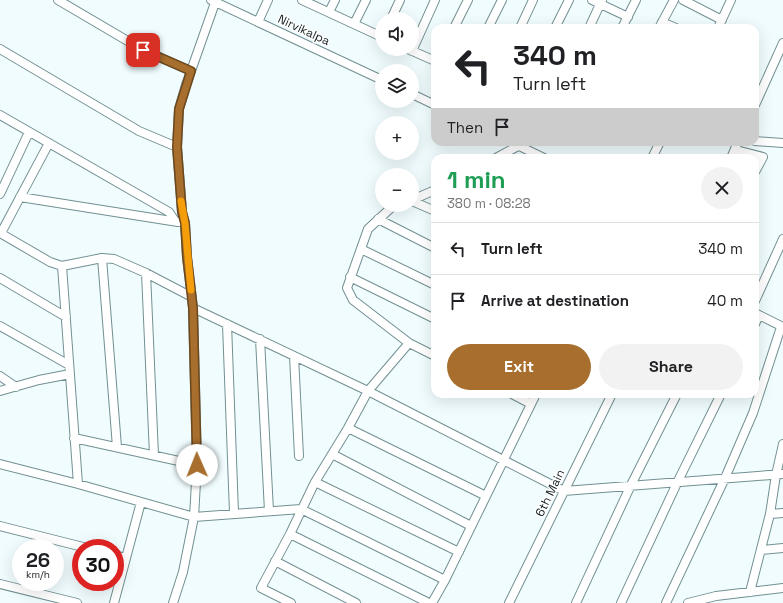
<!DOCTYPE html>
<html lang="en">
<head>
<meta charset="utf-8">
<style>
	:root { --surface:#fff; --page:#f2f2f2; --text:#202124; --muted:#757577; --line:#e0e0e0; --accent:#a76e2d }
	body { margin:0; font-family:"Space Grotesk",sans-serif; background:var(--page); color:var(--text); height:100vh; display:flex; flex-direction:column; font-size:15px; white-space:nowrap }
	* { box-sizing:border-box; margin:0 }
	p { font-size:13px; color:var(--muted) }
	.icon { flex:none; width:22px; height:22px; fill:none; stroke:currentColor; stroke-width:2; stroke-linecap:round; stroke-linejoin:round }
	.map { position:relative; flex:1; overflow:hidden }
	.panel { position:absolute; left:431px; top:154px; width:328px; height:244px; display:flex; flex-direction:column; background:var(--surface); border-radius:12px; box-shadow:0 4px 16px #0002 }
	.panel>* { flex:none }
	.top-card { position:absolute; left:431px; top:24px; width:328px; height:122px; border-radius:12px; box-shadow:0 4px 16px #0002; background:#fff; color:var(--text); overflow:hidden }
	.controls { position:absolute; left:375px; top:12px; display:grid; gap:8px }
	.controls a { display:grid; place-items:center; width:44px; height:44px; border-radius:50%; background:var(--surface); box-shadow:0 4px 16px #0002; font-size:20px }
	.speed { position:absolute; left:12px; top:539px; display:flex; gap:8px; font-size:20px; font-weight:700; text-align:center }
	.speed>* { display:grid; place-content:center; width:52px; height:52px; border-radius:50%; background:var(--surface); box-shadow:0 4px 16px #0002; line-height:1 }
	.speed small { font-size:10px; font-weight:400 }
	.speed .limit { border:6px solid #d22; background:#fff; color:#111 }
	.pin { position:absolute; display:grid; place-items:center; width:34px; height:34px; color:#fff; margin:-17px; border-radius:8px; box-shadow:0 2px 6px #0006 }
	.me { position:absolute; width:44px; margin:-22px; rotate:359deg; stroke-linejoin:round; filter:drop-shadow(0 0 3px #0008) }
	.turn { display:flex; align-items:center; gap:14px; height:84px; padding:0 16px; font-size:18px }
	.turn .icon { width:52px; height:52px; stroke-width:2.5 }
	.turn b { display:block; font-size:28px; line-height:34px }
	.then { display:flex; align-items:center; height:38px; padding:0 16px; background:#0003; gap:8px; font-size:15px }
	.round { display:grid; place-items:center; flex:none; width:42px; height:42px; border-radius:21px; background:var(--page) }
	.overview { display:flex; align-items:center; justify-content:space-between; height:68px; padding:0 16px }
	h1 { font-size:24px; font-weight:700; line-height:30px; color:#1e9e55 }
	.button { display:flex; gap:8px; margin-top:auto; padding:8px 16px }
	.button a { flex:1; height:46px; border-radius:24px; background:var(--accent); color:#fff; font-size:16px; font-weight:700; line-height:46px; text-align:center }
	.button a+a { background:var(--page); color:var(--text) }
	ul { padding:0; list-style:none }
	li { display:flex; align-items:center; gap:12px; height:52px; padding:0 16px; border-top:1px solid var(--line) }
	li div { flex:1 }
	li b { display:block; font-size:15px }
	li em { font-style:normal }
	.map>svg:first-child { display:block }
	.lines { fill:none; stroke-linecap:round; stroke-linejoin:round }
	.minor-casing { stroke:#729093; stroke-width:10 }
	.minor { stroke:#fff; stroke-width:8 }
	.route-casing { stroke:#6d481d; stroke-width:10 }
	.route { stroke:#a76e2d; stroke-width:7 }
	.slow { stroke:#f59e0b; stroke-width:7 }
	.labels { text-anchor:middle; dominant-baseline:central; stroke-width:3; stroke-linejoin:round; paint-order:stroke }
	.street-label { font-size:12px; fill:#121d1f; stroke:#fff }
</style>
</head>
<body>
<div class="map">
<svg width="783" height="603" viewBox="0 0 783 603">
	<rect width="100%" height="100%" fill="#f0fcfe"/>
	<g class="lines">
		<g class="minor-casing">
			<path id="minor" d="M58,0L143,50L191,71
				M211,0L382,80
				M302,0L382,37
				M592,0L628,17
				M683,0L722,20
				M329,12L335,0
				M391,19L400,0
				M258,22L268,0
				M662,22L676,28
				M354,24L366,0
				M454,28L468,0
				M488,28L502,0
				M520,28L533,0
				M555,28L569,0
				M589,28L602,0
				M622,28L636,0
				M659,28L674,0
				M718,28L731,0
				M0,49L139,131L177,147
				M408,49L435,61
				M412,51L435,0
				M412,94L435,105
				M755,105L783,43
				M0,115L169,212L175,221
				M755,141L783,143
				M511,142L544,158
				M736,150L763,157L755,172
				M496,158L518,146
				M652,158L660,142
				M731,158L738,142
				M0,194L29,132
				M20,197L178,222
				M412,200L435,190
				M412,201L435,211
				M397,205L393,206L368,229L347,288L353,300L409,343L435,356
				M378,219L435,248
				M0,233L50,262L62,266L102,258L114,259L146,273L192,297
				M1,233L49,143
				M361,249L435,285
				M102,258L117,447
				M62,266L78,484
				M146,273L154,455
				M350,277L435,319
				M0,278L66,317
				M755,301L783,239
				M193,308L368,391L564,491L783,474
				M755,313L783,327
				M227,324L234,513
				M755,324L759,315
				M0,326L69,365
				M260,339L269,511
				M294,356L299,456
				M0,376L16,387
				M0,391L39,380L70,374
				M512,394L531,404
				M348,428L486,496
				M74,438L197,465
				M332,454L471,526
				M0,464L78,484L194,517L301,509L445,580
				M315,482L459,552
				M770,514L783,513
				M0,526L87,548
				M290,534L429,603
				M761,550L783,548
				M115,555L125,558
				M275,561L356,603
				M0,584L77,603
				M750,592L770,514L776,475L783,444
				M114,603L141,502
				M173,603L183,572L194,517L197,465L193,308L187,257L185,223L182,212L177,147L179,109L186,85L216,0
				M291,603L261,588L290,534L315,482L348,428L368,391L409,343
				M432,603L445,580L536,394
				M509,603L612,394
				M576,603L631,485L677,394
				M621,603L678,481L721,394
				M666,603L725,478L753,413L781,327
				M688,603L716,596L783,588"/>
		</g>
		<use href="#minor" class="minor"/>
	</g>
	<g class="lines">
		<g class="route-casing">
			<path id="route" d="M143,50L191,71L179,109L177,147L182,212L185,223L187,257L193,308L197,465"/>
		</g>
		<use href="#route" class="route"/>
		<path class="slow" d="M181,201L185,223L191,290"/>
	</g>
	<g class="labels">
		<g class="street-label">
			<text transform="translate(304 30) rotate(25)">Nirvikalpa</text>
			<text transform="translate(550 493) rotate(-64)">6th Main</text>
		</g>
	</g>
</svg>
<div class="controls">
<a><svg class="icon" aria-label="sound" viewBox="0 0 24 24"><path d="M4 9h4l5-4v14l-5-4H4zM17 9q2 3 0 6"/></svg></a>
<a><svg class="icon" aria-label="layers" viewBox="0 0 24 24"><path d="M12 4l9 5-9 5-9-5zM3 14l9 5 9-5"/></svg></a>
<a>+</a>
<a>−</a>
</div>
<div class="speed"><div>26<small>km/h</small></div><div class="limit">30</div></div>
<div class="pin" style="left:143px;top:50px;background:#d93025"><svg class="icon" aria-label="arrive" viewBox="0 0 24 24"><path d="M6 21V4h12l-3 4 3 4H6"/></svg></div>
<svg class="me" style="left:197px;top:465px" viewBox="-20 -20 40 40"><circle r="19" fill="#fff"/><path d="M0-13L10 11 0 6-10 11z" fill="#a76e2d"/></svg>
<div class="top-card">
<div class="turn"><svg class="icon" aria-label="left" viewBox="0 0 24 24"><path d="M17 20v-9H6M10 6l-5 5 5 5"/></svg><div><b>340 m</b>Turn left</div></div>
<div class="then">Then<svg class="icon" aria-label="arrive" viewBox="0 0 24 24"><path d="M6 21V4h12l-3 4 3 4H6"/></svg></div>
</div>
<section class="panel">
<div class="overview"><div><h1>1 min</h1><p>380 m · 08:28</p></div><a class="round"><svg class="icon" aria-label="close" viewBox="0 0 24 24"><path d="M6 6l12 12M18 6L6 18"/></svg></a></div>
<ul>
<li><svg class="icon" aria-label="left" viewBox="0 0 24 24"><path d="M17 20v-9H6M10 6l-5 5 5 5"/></svg><div><b>Turn left</b></div><em>340 m</em></li>
<li><svg class="icon" aria-label="arrive" viewBox="0 0 24 24"><path d="M6 21V4h12l-3 4 3 4H6"/></svg><div><b>Arrive at destination</b></div><em>40 m</em></li>
</ul>
<div class="button"><a>Exit</a><a>Share</a></div>
</section>
</div>
</body>
</html>
